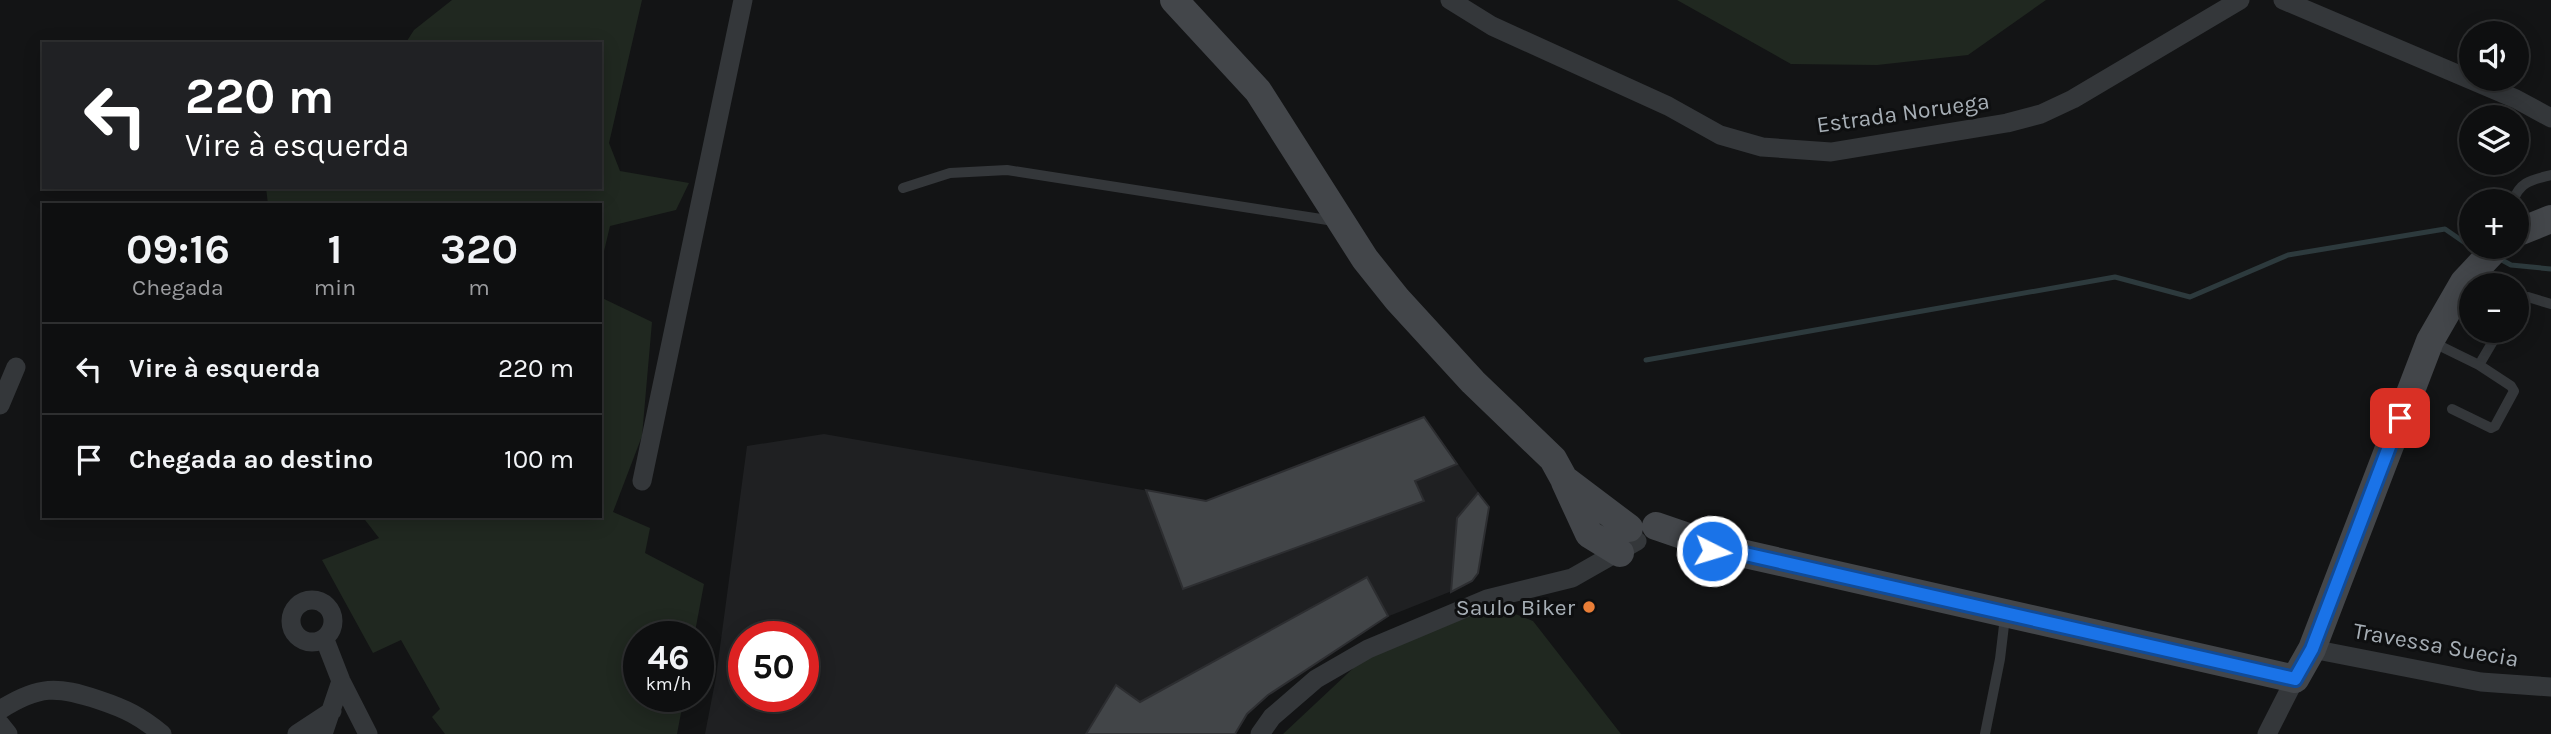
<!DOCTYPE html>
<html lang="pt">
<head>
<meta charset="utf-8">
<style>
	:root { --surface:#0e0f10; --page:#1c1d1e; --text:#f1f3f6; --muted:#9b9c9f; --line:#2e2f30 }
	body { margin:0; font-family:Karla,sans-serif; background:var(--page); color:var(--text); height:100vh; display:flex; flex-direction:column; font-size:26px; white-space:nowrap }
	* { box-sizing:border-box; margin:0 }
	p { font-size:23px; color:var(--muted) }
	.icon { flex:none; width:38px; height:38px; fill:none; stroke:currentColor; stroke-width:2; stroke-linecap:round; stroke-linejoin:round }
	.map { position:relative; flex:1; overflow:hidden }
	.panel { position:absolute; left:42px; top:203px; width:560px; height:315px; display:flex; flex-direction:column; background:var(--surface); border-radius:0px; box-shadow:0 4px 18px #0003,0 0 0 2px var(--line) }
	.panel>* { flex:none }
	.top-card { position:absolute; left:42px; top:42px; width:560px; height:147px; border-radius:0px; box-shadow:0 4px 18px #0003,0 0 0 2px var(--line); background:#202124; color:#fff; overflow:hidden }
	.buttons { position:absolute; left:2459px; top:21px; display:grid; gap:14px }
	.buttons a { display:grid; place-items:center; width:70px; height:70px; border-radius:50%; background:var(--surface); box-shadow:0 4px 18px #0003,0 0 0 2px var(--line); font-size:35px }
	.speed { position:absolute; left:623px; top:621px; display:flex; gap:14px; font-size:35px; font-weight:700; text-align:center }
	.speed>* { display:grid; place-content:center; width:91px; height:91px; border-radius:50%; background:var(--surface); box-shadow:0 4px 18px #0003,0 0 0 2px var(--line); line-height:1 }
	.speed small { font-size:18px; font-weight:400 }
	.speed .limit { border:10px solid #d22; background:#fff; color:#111 }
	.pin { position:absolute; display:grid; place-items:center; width:60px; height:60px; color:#fff; margin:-30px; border-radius:14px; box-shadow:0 4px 10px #0006 }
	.me { position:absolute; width:77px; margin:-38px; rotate:95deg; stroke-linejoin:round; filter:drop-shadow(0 0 5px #0008) }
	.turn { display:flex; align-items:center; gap:24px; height:147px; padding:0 28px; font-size:32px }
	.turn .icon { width:91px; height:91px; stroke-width:2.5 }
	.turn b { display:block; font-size:49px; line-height:60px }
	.eta { display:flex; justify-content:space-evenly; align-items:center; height:119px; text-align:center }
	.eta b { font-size:42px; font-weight:700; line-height:49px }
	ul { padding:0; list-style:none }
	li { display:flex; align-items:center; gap:21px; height:91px; padding:0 28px; border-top:2px solid var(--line) }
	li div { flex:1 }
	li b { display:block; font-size:26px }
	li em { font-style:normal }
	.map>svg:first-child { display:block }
	.built { fill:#1f2022; fill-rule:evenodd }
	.green { fill:#202820 }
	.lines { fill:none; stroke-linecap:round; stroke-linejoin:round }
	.stream { stroke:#2d3a3d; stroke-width:5 }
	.building { fill:#424548; stroke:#2d2e31; stroke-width:2 }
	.service { stroke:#34373a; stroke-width:10 }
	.minor { stroke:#34373a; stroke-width:19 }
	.secondary { stroke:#43464a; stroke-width:28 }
	.route-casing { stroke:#114b97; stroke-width:18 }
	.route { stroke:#1a73e8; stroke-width:12 }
	.poi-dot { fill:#e97e37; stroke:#0e0f10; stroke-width:2.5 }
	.labels { text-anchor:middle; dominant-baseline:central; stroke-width:6; stroke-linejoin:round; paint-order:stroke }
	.street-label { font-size:23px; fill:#a6aeb5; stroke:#0e0f10 }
	.poi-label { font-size:23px; fill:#a6aeb5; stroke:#0e0f10; text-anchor:end }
</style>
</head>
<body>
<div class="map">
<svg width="2551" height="734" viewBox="0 0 2551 734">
	<rect width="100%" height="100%" fill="#131415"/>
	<path class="built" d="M1424,417L1489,507L1478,573L1472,581L1462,587L1384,618L1268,695L1247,714L1235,734H705L716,677L747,446L824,434L1206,501ZM744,637H803V696H744Z"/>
	<path class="green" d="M452,0H642L609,143L620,171L689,183L676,210L610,226L600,268V205H268L266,187H600V44H405L414,30Z
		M1677,0H2046L1968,55L1877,65L1791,64Z
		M600,297L652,322L642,436L613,512L650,528L645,553L704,584L694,637H639V696L684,697L677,734H445L432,717L440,709L401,640L373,653L322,560L379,538L362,516H600Z
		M1498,607L1533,621L1621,734H1283L1363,659L1421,632Z"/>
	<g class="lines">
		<path class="stream" d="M2500,259L2511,265L2551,269
			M1646,360L2115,277L2190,297L2288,255L2445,229L2471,247"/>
	</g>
	<path class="building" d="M1424,417L1457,464L1415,481L1424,501L1183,589L1146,490L1206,501Z
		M1478,493L1489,507L1478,573L1472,581L1451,592L1457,518Z
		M1367,577L1388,616L1268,695L1247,714L1235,734H1086L1116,685L1140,702Z"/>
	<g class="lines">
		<path class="service" d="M903,188L950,173L1007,170L1334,221
			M2513,201C2520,181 2532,180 2551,175
			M2516,303L2528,297L2551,304
			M2432,342L2479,365L2511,386L2514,391L2495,426L2491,428L2452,409
			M2479,365L2499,331
			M1985,734L2000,659L2005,617"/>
		<path class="minor" d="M1450,0L1492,26L1668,106L1720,135L1762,147L1831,152L2007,123L2041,114L2073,99L2240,0
			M2283,0L2516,99L2551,118
			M0,405L16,367
			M642,481L743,0
			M291 621a21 21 0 1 1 42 0a21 21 0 1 1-42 0Z
			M325,640L341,681L368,734
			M2312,649L2481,682L2551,687
			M0,710C39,685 57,686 99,700C126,709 140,716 162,734
			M0,724L8,734
			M297,734L332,711
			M323,734L341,681
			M1260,734L1272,717L1316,679L1368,649L1487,599L1572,578L1637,541
			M2267,734L2295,679"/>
		<path class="secondary" d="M1174,0L1258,91L1365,259L1397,299L1473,382L1553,459L1564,479L1629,528
			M2516,233L2551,219
			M1565,482L1589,534L1620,553
			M1656,526L1723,549L2295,679L2312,649L2430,341L2464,282L2497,247"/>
	</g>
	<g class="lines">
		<g class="route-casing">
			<path id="route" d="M1712,551L1723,549L2295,679L2312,649L2400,418"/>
		</g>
		<use href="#route" class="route"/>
	</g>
	<circle class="poi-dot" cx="1589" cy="607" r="7"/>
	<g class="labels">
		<g class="street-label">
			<text transform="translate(1903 113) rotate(-8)">Estrada Noruega</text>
			<text transform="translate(2436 645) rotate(10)">Travessa Suecia</text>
		</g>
		<g class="poi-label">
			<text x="1575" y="607">Saulo Biker</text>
		</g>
	</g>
</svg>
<div class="buttons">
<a><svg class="icon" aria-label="sound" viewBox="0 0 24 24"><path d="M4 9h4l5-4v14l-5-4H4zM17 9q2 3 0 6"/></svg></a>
<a><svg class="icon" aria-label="layers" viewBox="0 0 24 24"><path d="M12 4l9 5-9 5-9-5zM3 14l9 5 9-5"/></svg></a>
<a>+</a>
<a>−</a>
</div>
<div class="speed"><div>46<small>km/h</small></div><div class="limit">50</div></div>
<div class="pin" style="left:2400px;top:418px;background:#d93025"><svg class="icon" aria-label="arrive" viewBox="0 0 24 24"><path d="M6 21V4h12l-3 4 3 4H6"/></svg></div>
<svg class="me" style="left:1712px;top:551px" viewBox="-20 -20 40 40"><circle r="17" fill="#1a73e8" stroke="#fff" stroke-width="3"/><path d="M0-11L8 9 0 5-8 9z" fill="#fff"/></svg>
<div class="top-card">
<div class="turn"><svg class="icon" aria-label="left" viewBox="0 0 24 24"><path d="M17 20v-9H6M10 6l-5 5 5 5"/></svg><div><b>220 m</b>Vire à esquerda</div></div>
</div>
<section class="panel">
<div class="eta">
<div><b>09:16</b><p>Chegada</p></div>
<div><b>1</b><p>min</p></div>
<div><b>320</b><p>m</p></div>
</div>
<ul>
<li><svg class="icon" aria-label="left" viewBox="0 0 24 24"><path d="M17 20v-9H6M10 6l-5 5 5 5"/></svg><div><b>Vire à esquerda</b></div><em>220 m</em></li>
<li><svg class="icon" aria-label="arrive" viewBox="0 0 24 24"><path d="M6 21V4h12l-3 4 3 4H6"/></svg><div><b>Chegada ao destino</b></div><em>100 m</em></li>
</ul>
</section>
</div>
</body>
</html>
